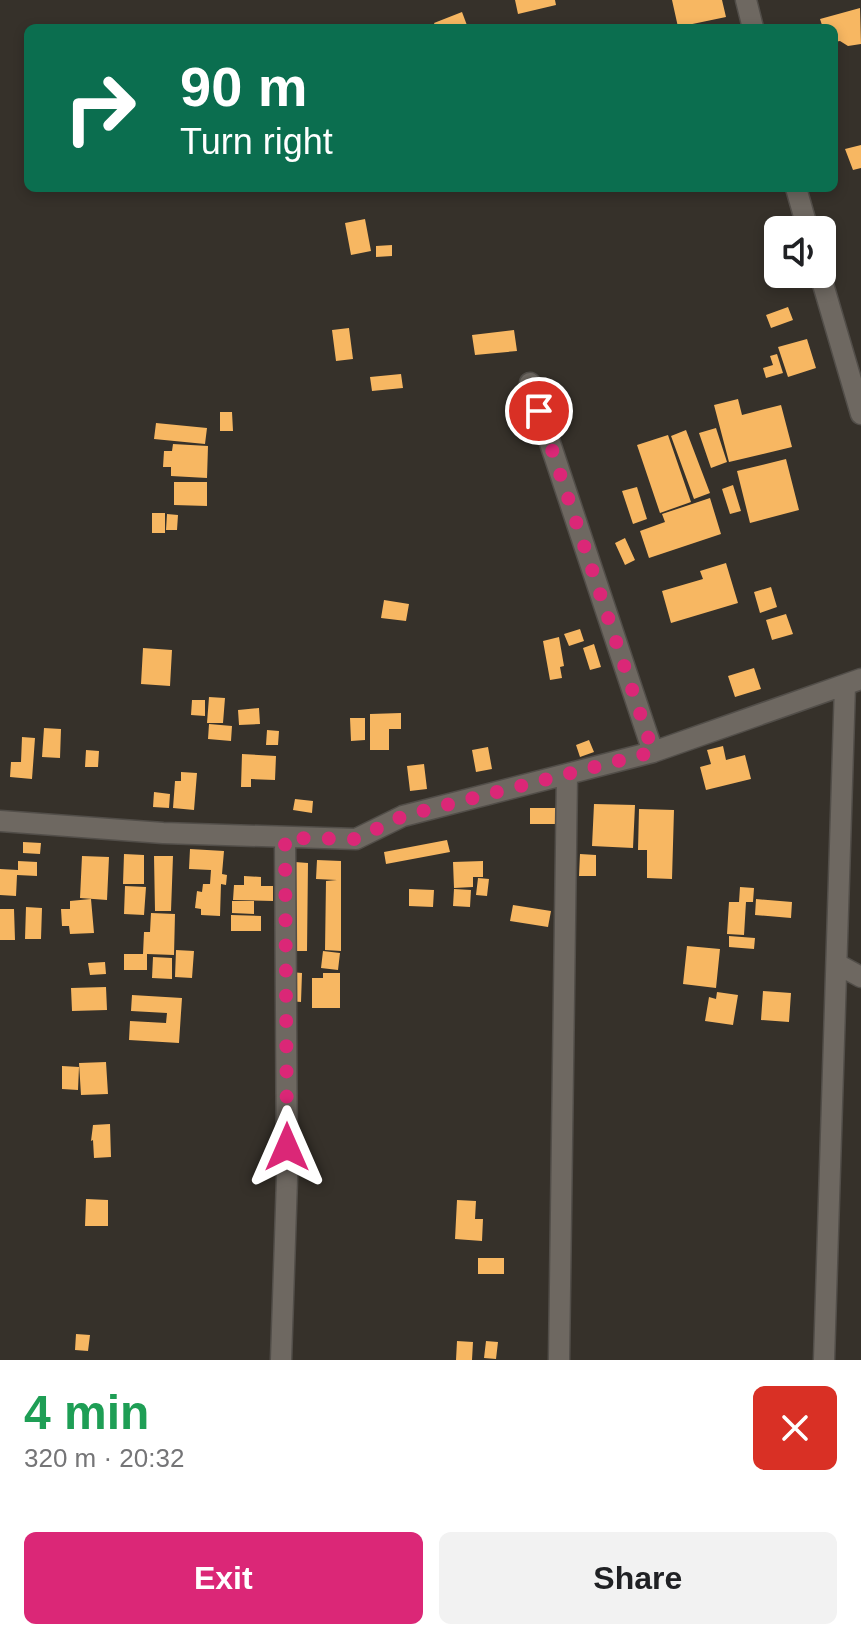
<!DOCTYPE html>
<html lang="en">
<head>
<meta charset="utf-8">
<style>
	:root { --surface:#fff; --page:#f2f2f2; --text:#202124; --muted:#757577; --accent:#db2777 }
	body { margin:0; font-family:Helvetica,sans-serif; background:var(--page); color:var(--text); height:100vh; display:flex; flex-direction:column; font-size:30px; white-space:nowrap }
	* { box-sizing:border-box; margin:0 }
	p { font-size:26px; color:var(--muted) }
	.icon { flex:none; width:44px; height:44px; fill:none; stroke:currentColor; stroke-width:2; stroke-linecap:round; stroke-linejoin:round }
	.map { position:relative; height:1360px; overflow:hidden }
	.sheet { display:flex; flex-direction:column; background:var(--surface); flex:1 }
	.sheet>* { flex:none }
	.top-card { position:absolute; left:24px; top:24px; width:814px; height:168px; border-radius:12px; box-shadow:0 4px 12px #0003; background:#0b6e4f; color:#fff; overflow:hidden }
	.fabs { position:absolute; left:764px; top:216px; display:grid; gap:16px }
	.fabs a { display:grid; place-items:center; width:72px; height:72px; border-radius:12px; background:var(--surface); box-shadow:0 4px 12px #0003; font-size:40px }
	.pin { position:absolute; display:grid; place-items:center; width:68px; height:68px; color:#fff; margin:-34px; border:4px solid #fff; border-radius:50%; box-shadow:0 2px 8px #0007 }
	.me { position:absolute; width:88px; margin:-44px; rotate:0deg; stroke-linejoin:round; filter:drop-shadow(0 0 6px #0008) }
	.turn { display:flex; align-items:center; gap:28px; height:168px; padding:0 24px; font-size:36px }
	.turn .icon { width:104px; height:104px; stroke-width:2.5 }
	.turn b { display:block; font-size:56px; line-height:68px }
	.round { display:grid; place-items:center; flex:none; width:84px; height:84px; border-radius:12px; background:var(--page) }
	.summary { display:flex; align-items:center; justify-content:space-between; height:136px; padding:0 24px }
	h1 { font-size:48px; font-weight:700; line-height:60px; color:#1e9e55 }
	.action { display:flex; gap:16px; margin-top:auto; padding:16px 24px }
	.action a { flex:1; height:92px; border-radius:12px; background:var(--accent); color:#fff; font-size:32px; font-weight:700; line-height:92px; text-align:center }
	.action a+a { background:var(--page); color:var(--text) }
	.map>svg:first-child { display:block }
	.building { fill:#f7b762 }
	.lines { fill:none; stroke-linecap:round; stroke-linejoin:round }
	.minor-casing { stroke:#524e49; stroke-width:23 }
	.minor { stroke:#6e6861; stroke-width:20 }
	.route { stroke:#db2777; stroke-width:14; stroke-dasharray:0 25.2 }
</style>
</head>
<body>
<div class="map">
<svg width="861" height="1360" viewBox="0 0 861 1360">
	<rect width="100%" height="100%" fill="#36312a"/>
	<path class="building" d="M515,0H555L556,5L518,14Z
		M672,0H722L726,17L678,27Z
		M860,8L861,44L848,46L840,41L834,42V28H823L820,19Z
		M462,12L468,28H436L434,23Z
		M861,145V168L853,170L845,149Z
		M365,219L371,251L351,255L345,223Z
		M392,245V256L376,257V246Z
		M788,307L793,320L771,328L766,315Z
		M349,328L353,359L336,361L332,330Z
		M514,330L517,351L475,355L472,335Z
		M807,339L816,368L788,377L778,347Z
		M777,354L783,373L766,378L763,368L773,365L770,356Z
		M401,374L403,388L372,391L370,377Z
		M738,399L742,415L781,405L792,447L729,462L714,405Z
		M220,412H232L233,431H220Z
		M156,423L207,428L205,444L154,439Z
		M716,428L727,462L711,468L699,433Z
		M686,430L710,493L694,499L671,436Z
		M668,435L691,502L660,513L637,445Z
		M173,444L208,446L207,478L171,476V467H163L164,451H172Z
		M786,459L799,510L750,523L737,471Z
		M174,482H207V506L174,505Z
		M733,485L741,511L730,514L722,489Z
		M637,487L647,519L633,524L622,491Z
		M710,498L721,534L649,558L640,531L665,522L662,514Z
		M152,513H165V533H152Z
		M167,514L178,515L177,530H166Z
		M625,538L635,560L625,565L615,543Z
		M726,563L738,603L671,623L662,591L703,579L700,571Z
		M771,587L777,607L760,613L754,592Z
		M384,600L409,604L406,621L381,618Z
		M786,614L793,634L772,640L766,620Z
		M580,629L584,641L569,646L564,634Z
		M559,637L564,666L560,667L562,678L550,680L543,641Z
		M594,644L601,667L590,670L583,648Z
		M143,648L172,650L170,686L141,684Z
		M754,668L761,689L735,697L728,676Z
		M209,697L225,698L223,723H207Z
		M192,700H205V716L191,715Z
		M259,708L260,724L239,725L238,710Z
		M401,713V729H389V750H370V714Z
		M350,718H365V740L351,741Z
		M209,724L232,726L231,741L208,739Z
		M44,728L61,729L60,758L42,757Z
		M267,730L279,731L278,745H266Z
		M22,737L35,738L32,779L10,777L11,762H21Z
		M589,740L594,752L580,757L576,745Z
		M723,746L726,760L745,755L751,779L706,790L700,767L711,764L707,750Z
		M488,747L492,769L476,772L472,750Z
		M86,750L99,751L98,767H85Z
		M242,754L276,756L275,780L251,779V787H241Z
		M424,764L427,789L410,791L407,766Z
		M181,772L197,773L194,810L173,808L175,781H181Z
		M154,792L170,794L169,808L153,807Z
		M295,799L313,801L312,813L293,810Z
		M594,804L635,805L633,848L592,846Z
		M530,808H562V824H530Z
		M639,809L674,810L672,879L647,878V850H638Z
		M447,840L450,852L386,864L384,852Z
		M23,842L41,843L40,854L23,853Z
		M190,849L224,851L222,874L227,875L226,885L221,884L220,916L201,915V909L195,908L197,891L202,892L203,884H210L211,870L189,869Z
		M124,854L144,855V884H123Z
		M580,854L596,855V876H579Z
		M82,856L109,857L107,900L80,898Z
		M154,856H173L171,911H155Z
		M317,860L341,861V951L325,950L326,881L337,880L316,879Z
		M18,861L37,862V876L17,875L16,896L0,895V869L18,870Z
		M483,861V877H471H473V887L454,888L453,862Z
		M295,862L308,863L307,951H293Z
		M244,876L261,877V886H273V901L233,900L234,885H244Z
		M478,878L489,879L487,896L476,895Z
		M125,886L146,887L144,915L124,914Z
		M740,887L754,888L753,902H746L744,935L727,934L729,902H739Z
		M409,889L434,890L433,907L409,906Z
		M454,889L471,890L470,907L453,906Z
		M91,899L94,933L70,934L69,926H62L61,909H70V901Z
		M756,899L792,902L791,918L755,915Z
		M232,901H254V914L232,913Z
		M513,905L551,911L548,927L510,921Z
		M26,907L42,908L41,939H25Z
		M0,909H14L15,940H0Z
		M151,913L175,914L174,955L147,954V970H124V954H143L144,932H150Z
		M231,915L261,916V931H231Z
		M729,936L755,938L754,949L729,947Z
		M687,946L720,949L716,988L683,984Z
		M176,950L194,951L192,978L175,977Z
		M323,951L340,953L338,970L321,968Z
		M153,957L172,958V979L152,978Z
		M105,962L106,974L90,975L88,963Z
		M290,972L302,973L301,1002L289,1001Z
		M323,973H340V1008H312V978H323Z
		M106,987L107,1010L72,1011L71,988Z
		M763,991L791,993L789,1022L761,1020Z
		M717,992L738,995L733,1025L705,1021L709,997L716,999Z
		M132,995L182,998L179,1043L129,1040L130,1021L166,1023L167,1013L131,1011Z
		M106,1062L108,1094L81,1095L79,1063Z
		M62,1066L79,1067L78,1090L62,1089Z
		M110,1124L111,1157L94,1158L93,1140L91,1141L93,1125Z
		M86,1199L108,1200V1226H85Z
		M457,1200L476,1201L475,1219H483L482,1241L455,1239Z
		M478,1258H504V1274H478Z
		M76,1334L90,1335L88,1351L75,1350Z
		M457,1341L473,1342L472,1360H456Z
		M486,1341L498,1342L496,1359L484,1358Z"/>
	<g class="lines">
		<g class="minor-casing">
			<path id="minor" d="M746,0L753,28
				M796,188L808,230
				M820,274L861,414
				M530,383L653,752
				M0,821L163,833L356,839L403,816L653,752L861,679
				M837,964L861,977
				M281,1360L287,1178L285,838
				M559,1360L567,774
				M824,1360L845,685"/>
		</g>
		<use href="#minor" class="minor"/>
	</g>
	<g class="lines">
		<path class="route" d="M287,1147L285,838L356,839L403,816L653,752L539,411"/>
	</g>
</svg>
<div class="fabs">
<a><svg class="icon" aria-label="sound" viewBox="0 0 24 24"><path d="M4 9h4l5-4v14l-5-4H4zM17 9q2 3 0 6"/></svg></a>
</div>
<div class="pin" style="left:539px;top:411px;background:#d93025"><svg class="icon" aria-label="arrive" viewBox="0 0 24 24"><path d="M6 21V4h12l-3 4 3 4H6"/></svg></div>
<svg class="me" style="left:287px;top:1147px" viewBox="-20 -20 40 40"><path d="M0-17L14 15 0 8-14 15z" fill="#db2777" stroke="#fff" stroke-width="4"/></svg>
<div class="top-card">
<div class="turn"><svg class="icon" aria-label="right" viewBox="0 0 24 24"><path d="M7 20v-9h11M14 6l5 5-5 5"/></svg><div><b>90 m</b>Turn right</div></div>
</div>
</div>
<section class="sheet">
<div class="summary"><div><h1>4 min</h1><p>320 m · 20:32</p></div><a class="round" style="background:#d93025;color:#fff"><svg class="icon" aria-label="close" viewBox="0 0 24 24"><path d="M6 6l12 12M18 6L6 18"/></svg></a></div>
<div class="action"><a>Exit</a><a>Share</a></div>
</section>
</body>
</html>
